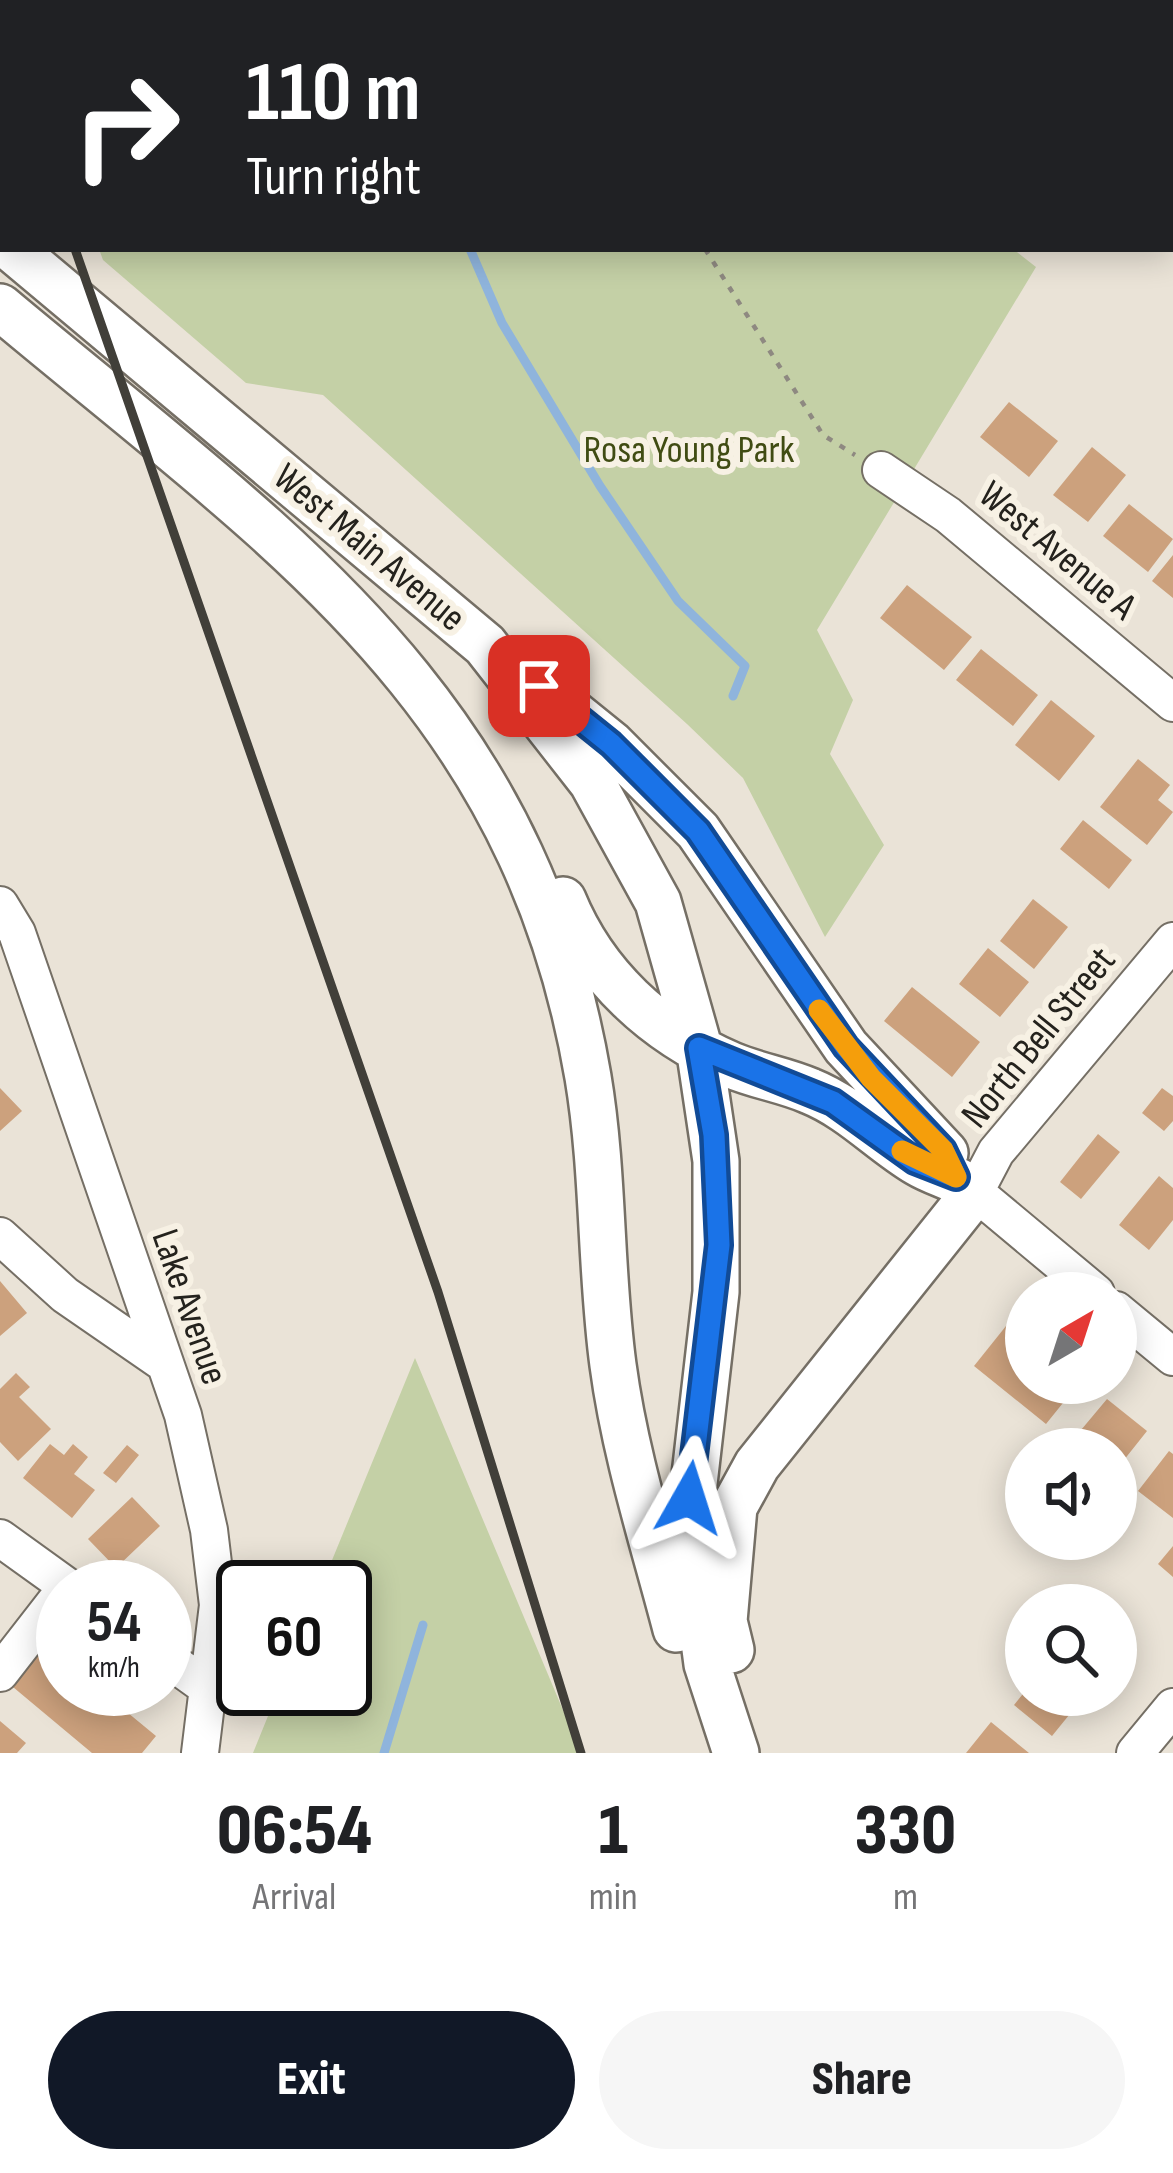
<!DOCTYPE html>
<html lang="en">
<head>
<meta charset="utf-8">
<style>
	:root { --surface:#fff; --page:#f6f6f6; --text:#202124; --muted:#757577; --accent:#111827 }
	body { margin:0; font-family:"Sofia Sans Condensed",sans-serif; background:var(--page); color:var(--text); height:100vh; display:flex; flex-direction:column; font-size:45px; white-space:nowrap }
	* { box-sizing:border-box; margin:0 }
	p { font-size:39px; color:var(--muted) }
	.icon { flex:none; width:66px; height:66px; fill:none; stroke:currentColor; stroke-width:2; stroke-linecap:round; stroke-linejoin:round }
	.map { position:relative; height:1753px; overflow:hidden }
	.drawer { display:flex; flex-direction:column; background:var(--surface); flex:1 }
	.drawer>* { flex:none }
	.top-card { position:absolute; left:0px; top:0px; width:1173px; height:252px; box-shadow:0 6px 30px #0003; background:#202124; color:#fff; overflow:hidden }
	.needle { width:78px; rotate:39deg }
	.buttons { position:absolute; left:1005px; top:1272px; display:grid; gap:24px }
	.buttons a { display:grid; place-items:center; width:132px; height:132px; border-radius:50%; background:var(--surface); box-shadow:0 6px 30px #0003; font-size:60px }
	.speed { position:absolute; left:36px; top:1560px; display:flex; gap:24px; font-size:60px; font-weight:700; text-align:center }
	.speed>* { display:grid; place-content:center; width:156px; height:156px; border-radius:50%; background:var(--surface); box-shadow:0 6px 30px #0003; line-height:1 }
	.speed small { font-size:30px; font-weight:400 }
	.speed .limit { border:6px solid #111; border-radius:18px; background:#fff; color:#111 }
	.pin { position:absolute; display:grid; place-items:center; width:102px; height:102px; color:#fff; margin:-51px; border-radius:24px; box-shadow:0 6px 18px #0006 }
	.me { position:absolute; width:132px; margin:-66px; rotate:6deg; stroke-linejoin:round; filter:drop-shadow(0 0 9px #0008) }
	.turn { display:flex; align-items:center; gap:42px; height:252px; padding:0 48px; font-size:54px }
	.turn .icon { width:156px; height:156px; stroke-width:2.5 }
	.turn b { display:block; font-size:84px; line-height:102px }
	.eta { display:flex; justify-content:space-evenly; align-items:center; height:204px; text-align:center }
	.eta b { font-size:72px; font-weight:800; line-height:84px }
	.cta { display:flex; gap:24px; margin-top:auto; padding:24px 48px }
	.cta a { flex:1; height:138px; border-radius:72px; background:var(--accent); color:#fff; font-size:48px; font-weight:800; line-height:138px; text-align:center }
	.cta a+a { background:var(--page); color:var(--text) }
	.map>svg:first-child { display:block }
	.green { fill:#c4d0a6 }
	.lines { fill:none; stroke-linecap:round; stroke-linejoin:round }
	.stream { stroke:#8fb4dc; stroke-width:9 }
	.building { fill:#cca17d }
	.minor-casing { stroke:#756f65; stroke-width:40 }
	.major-casing { stroke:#756f65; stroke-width:50 }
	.path { stroke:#8e8981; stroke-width:4.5; stroke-dasharray:6 9; stroke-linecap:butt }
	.minor { stroke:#fff; stroke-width:36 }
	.major { stroke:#fff; stroke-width:45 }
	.rail { stroke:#413f39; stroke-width:9 }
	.route-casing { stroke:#114b97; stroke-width:30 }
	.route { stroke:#1a73e8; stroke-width:21 }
	.slow { stroke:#f59e0b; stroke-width:21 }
	.labels { text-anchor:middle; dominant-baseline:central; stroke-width:12; stroke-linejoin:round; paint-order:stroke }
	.park-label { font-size:39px; fill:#404c13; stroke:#f7f1e4 }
	.street-label { font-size:39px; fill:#24221d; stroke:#f7f1e4 }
</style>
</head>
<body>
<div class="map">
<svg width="1173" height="1753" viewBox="0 0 1173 1753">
	<rect width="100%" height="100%" fill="#eae3d7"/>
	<path class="green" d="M16,0H708L711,3H17Z
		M99,249H1013L1036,267L817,630L853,700L830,754L884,845L825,937L743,778L687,724L323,395L246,383L103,260Z
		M415,1358L581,1753H253L279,1689H345V1587H321Z"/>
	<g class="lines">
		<path class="stream" d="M377,0L379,3
			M470,249L502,323L600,486L678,601L745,666L733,696
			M384,1753L423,1625"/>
	</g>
	<path class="building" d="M1009,402L1058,441L1029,477L980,437Z
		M1092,447L1126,475L1088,522L1053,495Z
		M1129,504L1173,539L1148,572L1103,536Z
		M1173,555V598L1152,581Z
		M907,585L972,637L944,670L880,618Z
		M981,649L1038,695L1013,726L956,680Z
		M1051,700L1095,736L1059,781L1015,745Z
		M1138,759L1170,785L1158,800L1173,812L1147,845L1100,807Z
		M1083,820L1132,860L1109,889L1060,849Z
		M1033,899L1068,927L1034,969L1000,941Z
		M988,948L1029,982L1000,1017L959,984Z
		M912,987L980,1042L952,1077L884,1021Z
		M0,1088L22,1111L0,1131Z
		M1162,1088L1173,1096V1121L1164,1131L1142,1113Z
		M1098,1134L1120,1152L1081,1199L1060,1182Z
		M1159,1176L1173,1188V1220L1149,1250L1119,1225Z
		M0,1281L27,1313L0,1336Z
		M1010,1321L1026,1334V1383H1058L1071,1393L1046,1424L974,1366Z
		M16,1373L30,1387L19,1397L51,1429L18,1461L0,1442V1389Z
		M1107,1399L1147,1431L1116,1470V1449H1092L1076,1436Z
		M50,1444L64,1455L73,1444L88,1457L74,1474L95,1490L72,1518L23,1478Z
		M127,1445L139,1455L116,1483L103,1473Z
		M1169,1451L1173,1454V1518L1138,1491Z
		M132,1497L160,1526L116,1568L88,1539Z
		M1173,1546V1577L1158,1564Z
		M41,1641L63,1660V1689H99L156,1736L142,1753H92L7,1682Z
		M1026,1690V1695H1066L1078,1704L1052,1736L1014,1705Z
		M0,1721L26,1743L17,1753H0Z
		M991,1722L1029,1753H966Z"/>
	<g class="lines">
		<g class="minor-casing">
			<path id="minor" d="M1111,0L1114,3
				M1170,50L1173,52
				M881,470L948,515L1173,703
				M0,905L17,933L183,1415L209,1530L218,1605L200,1753
				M0,1236L65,1295L165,1364
				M1096,1293L975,1192L996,1152L1173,941
				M1116,1310L1173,1357
				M0,1538L68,1587
				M165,1657L211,1690
				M0,1673L63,1592
				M1135,1753L1173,1707"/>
		</g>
		<g class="major-casing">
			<path id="major" d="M12,249L485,645L592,782L658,902L699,1047L716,1161V1292L689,1527L707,1664L736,1753
				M0,307C274,537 523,695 588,1077C604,1172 600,1269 613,1365C625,1455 653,1541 676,1629
				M538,685L611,744L698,831L846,1047L945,1153
				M563,900C594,976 655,1032 731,1065C757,1076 785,1080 810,1091C852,1108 881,1141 918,1163C938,1175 957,1177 975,1192L757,1465L734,1507L724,1621L731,1650"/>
		</g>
		<path class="path" d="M517,0L519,3
			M705,249L823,435L855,455"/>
		<use href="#minor" class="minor"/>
		<use href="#major" class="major"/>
		<path class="rail" d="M0,12L3,21
			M75,249L438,1292L581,1753"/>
	</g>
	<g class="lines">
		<g class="route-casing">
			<path id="route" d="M539,686L611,744L698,831L846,1047L943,1150L956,1177L915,1161L833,1102L699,1048L714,1135L719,1245L689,1498"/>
		</g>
		<use href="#route" class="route"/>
		<path class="slow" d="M819,1010L871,1078L943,1150L956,1177L902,1151"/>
	</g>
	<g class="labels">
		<g class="park-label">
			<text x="689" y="450">Rosa Young Park</text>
		</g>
		<g class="street-label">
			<text transform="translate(369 548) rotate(40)">West Main Avenue</text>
			<text transform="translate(1057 551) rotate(40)">West Avenue A</text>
			<text transform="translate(1039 1038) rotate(-51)">North Bell Street</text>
			<text transform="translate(189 1307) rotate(71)">Lake Avenue</text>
		</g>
	</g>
</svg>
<div class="buttons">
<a><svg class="needle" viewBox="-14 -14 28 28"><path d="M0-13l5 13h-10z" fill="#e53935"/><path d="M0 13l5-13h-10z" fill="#757577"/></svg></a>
<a><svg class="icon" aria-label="sound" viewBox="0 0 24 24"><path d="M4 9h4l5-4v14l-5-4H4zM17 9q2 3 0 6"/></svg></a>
<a><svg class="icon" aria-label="search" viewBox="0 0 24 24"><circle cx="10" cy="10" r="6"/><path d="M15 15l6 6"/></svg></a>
</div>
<div class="speed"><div>54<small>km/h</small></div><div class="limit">60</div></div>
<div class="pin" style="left:539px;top:686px;background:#d93025"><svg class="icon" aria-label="arrive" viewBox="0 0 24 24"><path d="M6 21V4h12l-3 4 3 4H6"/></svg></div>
<svg class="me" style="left:689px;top:1498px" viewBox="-20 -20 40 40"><path d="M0-17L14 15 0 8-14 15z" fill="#1a73e8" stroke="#fff" stroke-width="4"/></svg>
<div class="top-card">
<div class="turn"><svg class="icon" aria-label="right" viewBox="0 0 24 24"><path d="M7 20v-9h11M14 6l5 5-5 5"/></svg><div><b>110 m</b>Turn right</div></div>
</div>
</div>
<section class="drawer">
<div class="eta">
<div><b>06:54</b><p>Arrival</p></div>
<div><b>1</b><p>min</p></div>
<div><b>330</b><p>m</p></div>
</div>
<div class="cta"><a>Exit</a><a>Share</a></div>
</section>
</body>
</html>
